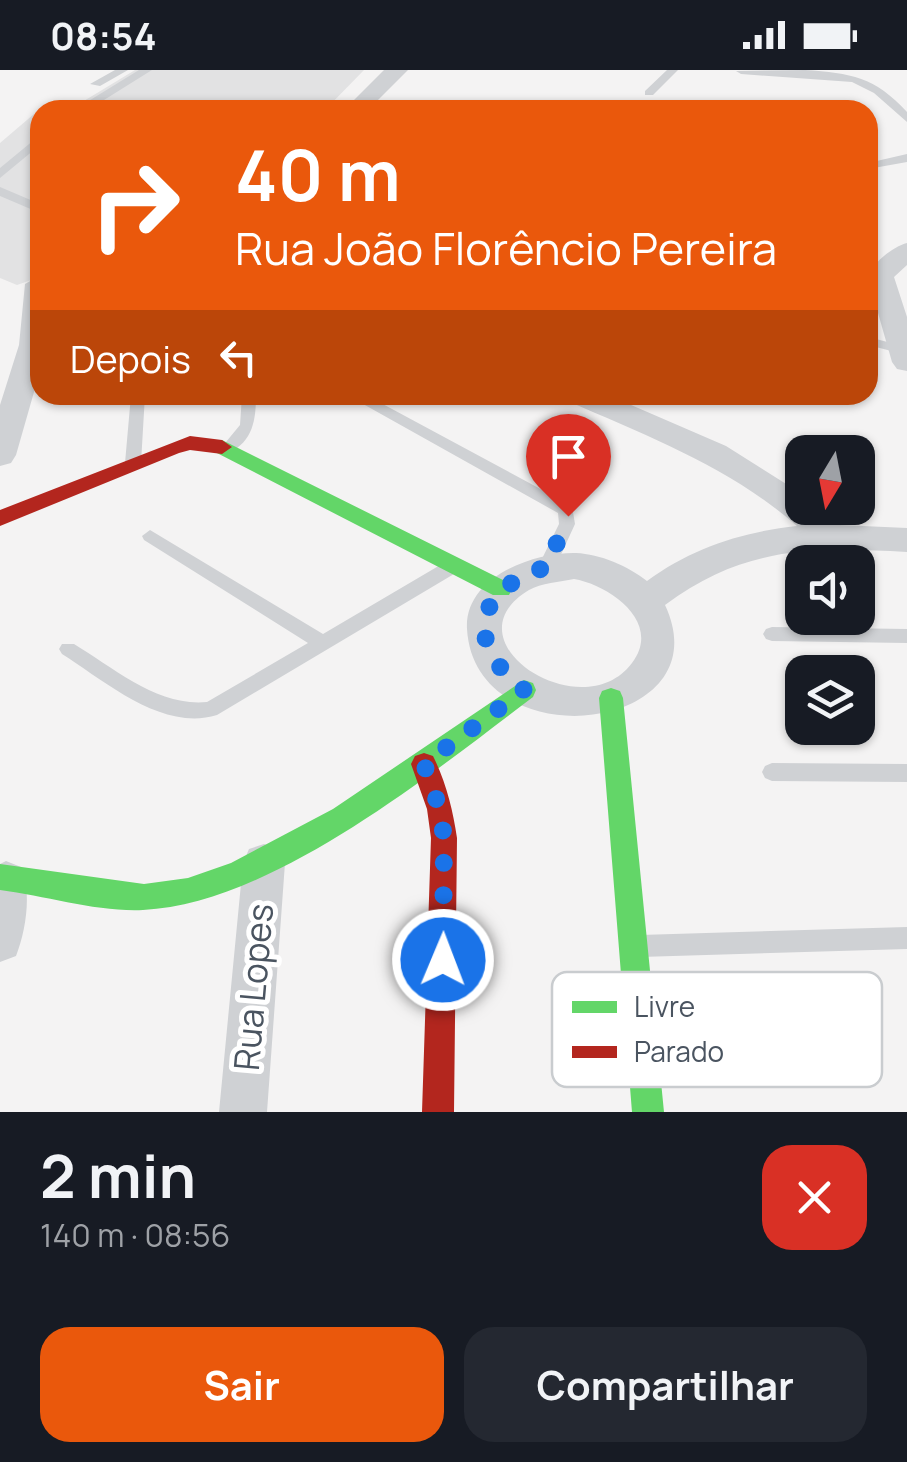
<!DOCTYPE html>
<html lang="pt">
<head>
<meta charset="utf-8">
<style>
	:root { --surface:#171b24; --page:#242831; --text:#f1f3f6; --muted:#9ea1a6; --accent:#ea580c }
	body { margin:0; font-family:Manrope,sans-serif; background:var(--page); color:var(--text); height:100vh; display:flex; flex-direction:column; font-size:38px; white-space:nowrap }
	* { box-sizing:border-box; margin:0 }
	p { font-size:32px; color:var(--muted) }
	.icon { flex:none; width:55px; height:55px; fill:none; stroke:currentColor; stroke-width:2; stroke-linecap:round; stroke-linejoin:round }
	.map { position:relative; height:1042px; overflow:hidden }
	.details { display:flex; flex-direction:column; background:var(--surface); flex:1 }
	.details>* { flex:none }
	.top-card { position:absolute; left:30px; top:30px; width:848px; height:305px; border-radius:30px; box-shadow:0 2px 8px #0004; background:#ea580c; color:#fff; overflow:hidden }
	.needle { width:65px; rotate:190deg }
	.tools { position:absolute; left:785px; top:365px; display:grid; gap:20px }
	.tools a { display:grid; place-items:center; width:90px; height:90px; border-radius:20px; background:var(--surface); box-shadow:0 2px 8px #0004; font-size:50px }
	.pin { position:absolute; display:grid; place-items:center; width:85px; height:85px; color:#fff; margin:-102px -42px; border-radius:50% 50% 50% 0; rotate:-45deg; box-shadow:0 0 10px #0007 }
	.pin .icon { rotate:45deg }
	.me { position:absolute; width:110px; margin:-55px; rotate:1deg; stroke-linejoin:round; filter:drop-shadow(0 0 8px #0008) }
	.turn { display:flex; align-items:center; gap:35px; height:210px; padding:0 40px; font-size:45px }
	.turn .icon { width:130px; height:130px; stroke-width:2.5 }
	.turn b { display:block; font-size:70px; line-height:85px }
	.then { display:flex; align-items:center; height:95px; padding:0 40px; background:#0003; gap:20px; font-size:38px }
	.round { display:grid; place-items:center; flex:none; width:105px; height:105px; border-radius:30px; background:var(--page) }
	.headline { display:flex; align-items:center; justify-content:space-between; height:170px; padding:0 40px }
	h1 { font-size:60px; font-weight:700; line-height:75px }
	.cta { display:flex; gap:20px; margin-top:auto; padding:20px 40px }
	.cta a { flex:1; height:115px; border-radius:30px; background:var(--accent); color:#fff; font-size:40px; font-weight:700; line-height:115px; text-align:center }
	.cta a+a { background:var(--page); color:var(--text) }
	.status { display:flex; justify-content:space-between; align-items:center; height:70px; padding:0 50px; background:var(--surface); direction:ltr }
	.status svg { height:28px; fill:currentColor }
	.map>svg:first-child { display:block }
	.education { fill:#e2e2e3 }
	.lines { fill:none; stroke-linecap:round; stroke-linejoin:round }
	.lane { fill:#cfd1d4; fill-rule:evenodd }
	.street { fill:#cfd1d4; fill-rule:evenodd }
	.fast { fill:#63d668; fill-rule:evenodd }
	.jam { fill:#b3261e; fill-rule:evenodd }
	.route { stroke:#1a73e8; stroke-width:18; stroke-dasharray:0 32.4 }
	.labels { text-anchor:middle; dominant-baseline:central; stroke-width:10; stroke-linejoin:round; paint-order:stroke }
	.near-street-label { font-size:35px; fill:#4a5460; stroke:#fff }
	.key { fill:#fff; stroke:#c9cccf; stroke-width:2.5 }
	.key-label { font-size:28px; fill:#4a5460 }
</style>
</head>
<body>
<div class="status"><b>08:54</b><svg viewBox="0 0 49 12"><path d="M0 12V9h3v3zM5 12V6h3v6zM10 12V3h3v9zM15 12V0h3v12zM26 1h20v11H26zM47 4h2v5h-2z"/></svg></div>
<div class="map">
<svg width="907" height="1042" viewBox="0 0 907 1042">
	<rect width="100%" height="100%" fill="#f4f3f3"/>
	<path class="education" d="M135,0H364L325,40H69Z
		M34,44L40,46V207L17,215L0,208V73Z"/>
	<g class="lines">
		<path class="lane" d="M115,0H128L100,16L90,14Z
			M139,0H152L88,40H74Z
			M667,0H678L653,25H645V21Z
			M805,0C851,3 875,7 907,42V52L874,23L852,12L741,4L736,1Z
			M40,65V75L0,108V98Z
			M907,84V92L868,99V93Z
			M0,117L40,134V143L0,126Z
			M868,267L907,277V285L868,275Z
			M131,325H145L141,393L133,399L125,393Z
			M242,325H256C256,350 253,371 229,383L221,378L240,355Z
			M347,325H366L572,436L575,454L553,502H541L538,497L559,454L558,443Z
			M150,460L323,564L447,491H459L462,496L459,501L217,645C162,662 105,611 62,584L59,579L62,574H74C114,598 158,637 207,632L308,573L144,470L142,466Z
			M772,557L907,559V573L772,571L766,569L763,564L766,559Z
			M772,693L907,694V712L772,711L765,708L762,702L765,696Z
			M907,857V879L640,887L632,884L629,876L632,868L640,865Z"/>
		<path class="street" d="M384,0H408L368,40H344Z
			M907,173V195L894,207L907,247V301L897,299L892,292L868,208C871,194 892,177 907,173Z
			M39,206L40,301L16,385L11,393L0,396V335L19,275L25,214Z
			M566,325H608L726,376L802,424V438H819L840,455L907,458V482C812,477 744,476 665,535C725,663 475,692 467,559C464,507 534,482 576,483C600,484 628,496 647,511C692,478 742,462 797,456C731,398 650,367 570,332ZM574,509C609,515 663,552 632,593C582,660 444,571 529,520C541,513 560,512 574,509Z
			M264,774L279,779L285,793L267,1042H219L243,793L249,779Z
			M6,791L21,797C32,822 26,861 16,886L0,892V794Z"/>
		<path class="fast" d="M222,370L509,513L512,519L509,525H493L215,382L212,377Z
			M524,610L533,613L536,620L533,627C432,703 272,834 143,840C96,842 47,826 0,820V794L144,814L188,808L231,793L333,739Z
			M611,618L620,621L623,628L664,1042H632L599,628L602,621Z"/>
		<path class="jam" d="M190,366L222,370L232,377L222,384L190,380L179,383L0,456V440Z
			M424,683L433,686C446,712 453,740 457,768L454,1042H422L431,768L427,739L411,694L415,686Z"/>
	</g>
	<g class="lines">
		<path class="route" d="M443,890L444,768L440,740L424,694L524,620C463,573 474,519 547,497L568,446"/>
	</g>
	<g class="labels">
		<g class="near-street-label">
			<text transform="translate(253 917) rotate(-85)">Rua Lopes</text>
		</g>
	</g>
	<rect x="552" y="902" width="330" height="115" rx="15" class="key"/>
	<rect x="572" y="931" width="45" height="12" fill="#63d668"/>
	<rect x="572" y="976" width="45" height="12" fill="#b3261e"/>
	<g class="key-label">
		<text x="634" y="947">Livre</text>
		<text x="634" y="992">Parado</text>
	</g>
</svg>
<div class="tools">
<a><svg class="needle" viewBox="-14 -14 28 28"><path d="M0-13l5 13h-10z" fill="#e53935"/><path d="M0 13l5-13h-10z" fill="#9ea1a6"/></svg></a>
<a><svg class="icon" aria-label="sound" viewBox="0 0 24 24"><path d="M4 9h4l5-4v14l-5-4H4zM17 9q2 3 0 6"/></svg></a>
<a><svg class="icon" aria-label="layers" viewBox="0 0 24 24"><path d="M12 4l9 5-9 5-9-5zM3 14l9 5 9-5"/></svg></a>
</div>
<div class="pin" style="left:568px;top:446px;background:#d93025"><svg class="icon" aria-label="arrive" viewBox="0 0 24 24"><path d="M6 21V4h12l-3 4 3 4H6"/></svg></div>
<svg class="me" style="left:443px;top:890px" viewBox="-20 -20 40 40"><circle r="17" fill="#1a73e8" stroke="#fff" stroke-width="3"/><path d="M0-11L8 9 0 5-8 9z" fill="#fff"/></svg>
<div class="top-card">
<div class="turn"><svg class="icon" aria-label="right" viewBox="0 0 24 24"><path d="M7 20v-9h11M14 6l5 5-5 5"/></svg><div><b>40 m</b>Rua João Florêncio Pereira</div></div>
<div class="then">Depois<svg class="icon" aria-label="left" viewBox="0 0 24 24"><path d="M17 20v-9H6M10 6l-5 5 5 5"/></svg></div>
</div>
</div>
<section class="details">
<div class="headline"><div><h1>2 min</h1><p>140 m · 08:56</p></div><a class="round" style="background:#d93025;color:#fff"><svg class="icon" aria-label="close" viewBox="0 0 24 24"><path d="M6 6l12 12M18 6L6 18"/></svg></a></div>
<div class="cta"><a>Sair</a><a>Compartilhar</a></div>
</section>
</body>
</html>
